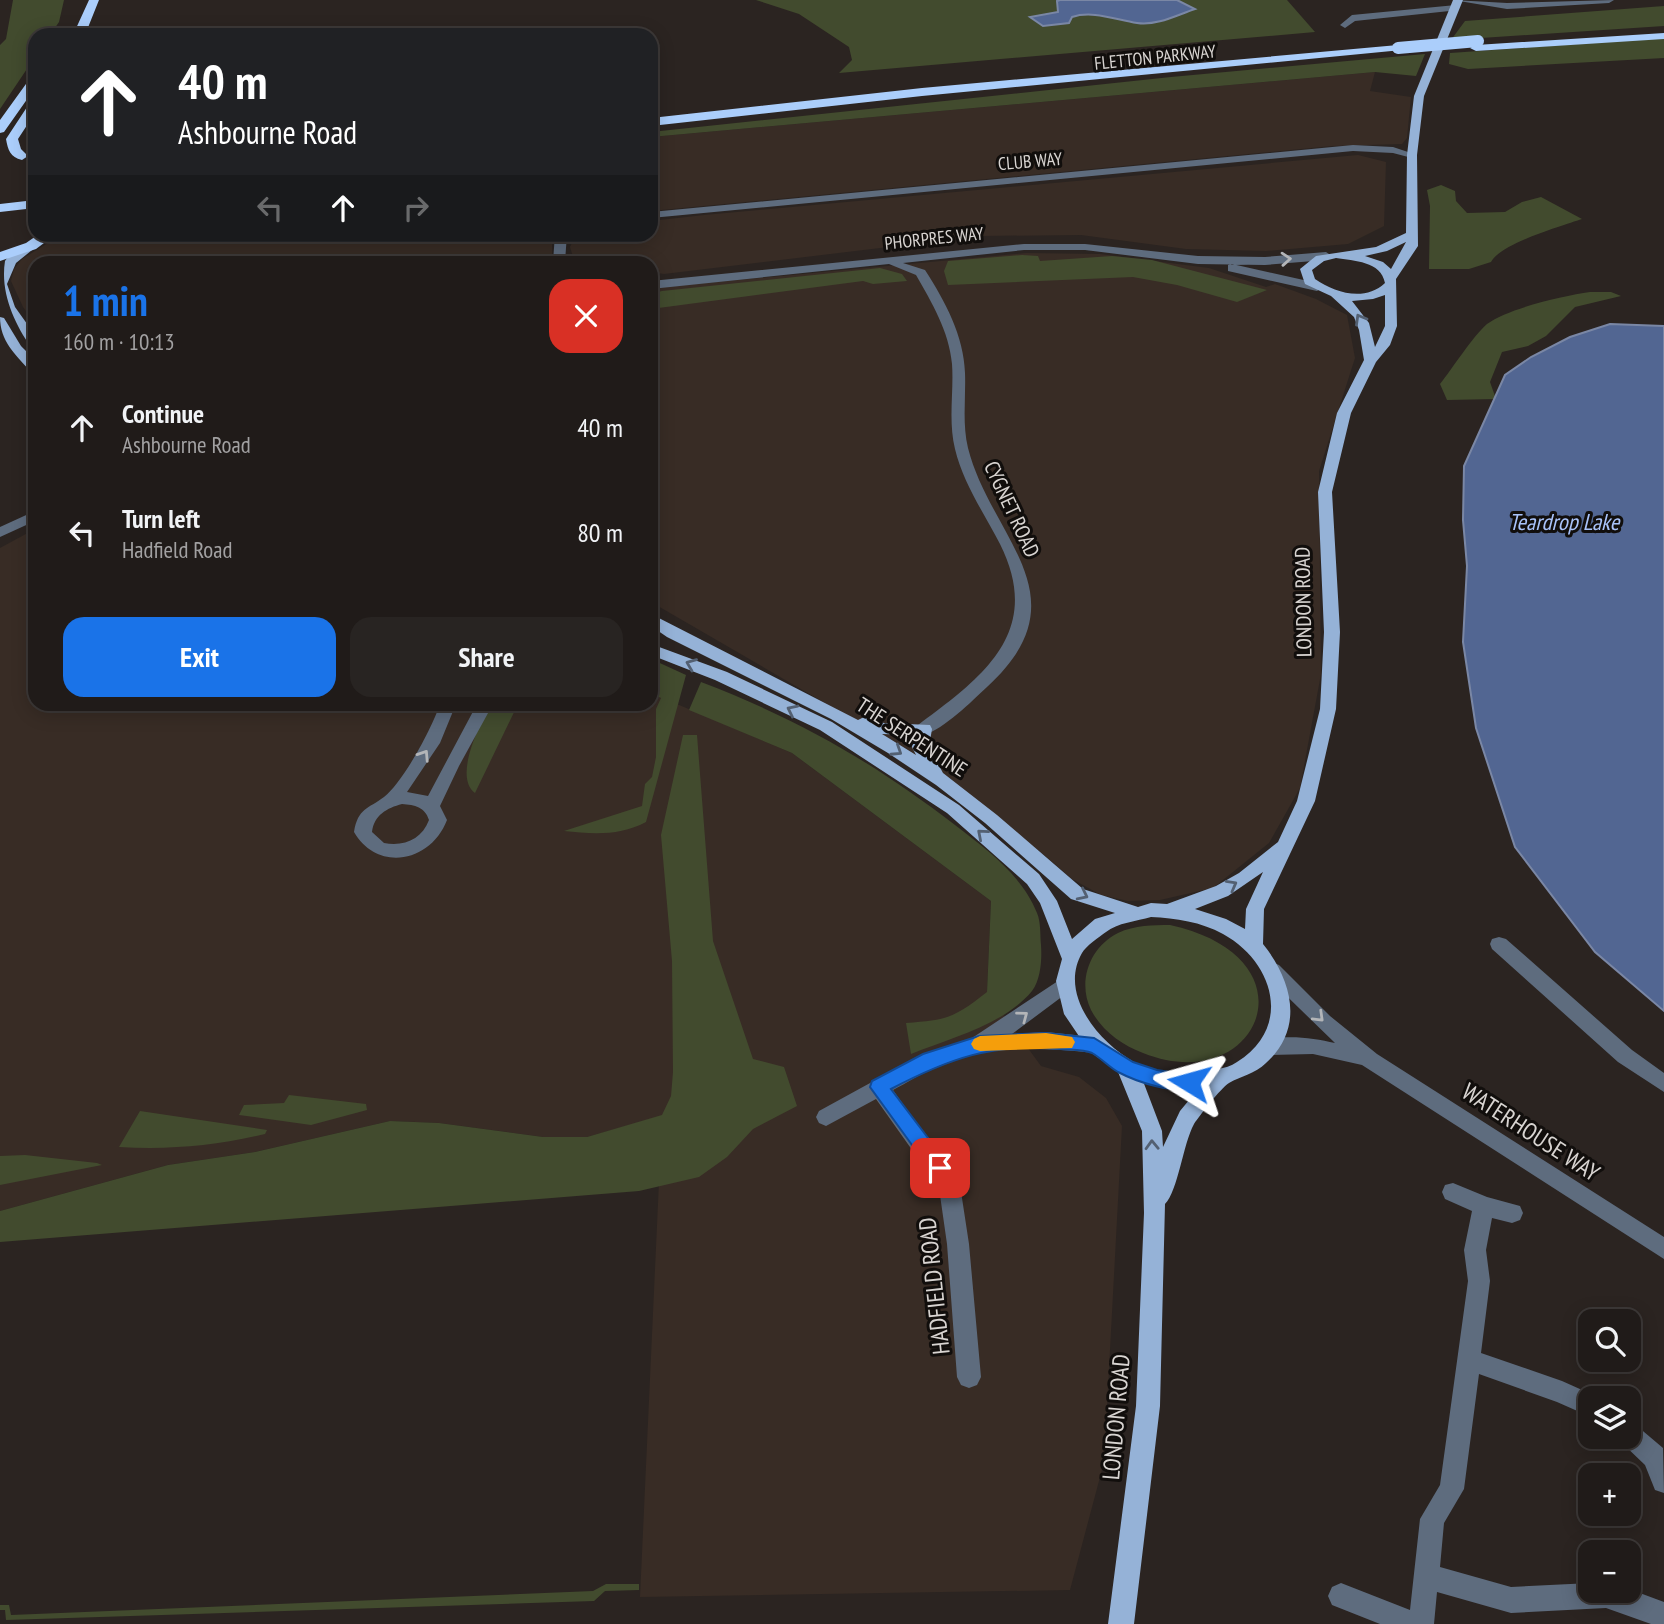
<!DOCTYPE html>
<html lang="en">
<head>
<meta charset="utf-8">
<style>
	:root { --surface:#201b19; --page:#282422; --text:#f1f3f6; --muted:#a2a1a2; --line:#3d3938; --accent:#1a73e8 }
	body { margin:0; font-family:"PT Sans Narrow",sans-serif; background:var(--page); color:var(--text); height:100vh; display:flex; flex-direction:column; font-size:26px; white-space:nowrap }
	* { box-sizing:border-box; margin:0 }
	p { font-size:23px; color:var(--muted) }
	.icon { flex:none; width:38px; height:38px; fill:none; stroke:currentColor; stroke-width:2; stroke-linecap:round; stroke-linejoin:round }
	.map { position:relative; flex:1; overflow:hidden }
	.panel { position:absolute; left:28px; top:256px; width:630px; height:455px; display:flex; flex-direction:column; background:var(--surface); border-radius:21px; box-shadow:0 4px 18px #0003,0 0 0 2px var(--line) }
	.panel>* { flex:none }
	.hud { position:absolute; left:28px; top:28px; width:630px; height:214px; border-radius:21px; box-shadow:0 4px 18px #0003,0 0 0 2px var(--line); background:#202124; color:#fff; overflow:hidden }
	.tools { position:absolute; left:1578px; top:1309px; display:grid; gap:14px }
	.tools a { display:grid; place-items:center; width:63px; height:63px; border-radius:14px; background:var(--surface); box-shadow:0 4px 18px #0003,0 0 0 2px var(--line); font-size:35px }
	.pin { position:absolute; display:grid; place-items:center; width:60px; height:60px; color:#fff; margin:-30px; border-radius:14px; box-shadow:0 4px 10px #0006 }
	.me { position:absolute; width:77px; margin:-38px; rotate:278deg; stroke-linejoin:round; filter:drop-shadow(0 0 5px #0008) }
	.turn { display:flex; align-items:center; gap:24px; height:147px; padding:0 35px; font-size:32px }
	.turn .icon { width:91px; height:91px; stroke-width:2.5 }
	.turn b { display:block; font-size:49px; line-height:60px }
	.lanes { display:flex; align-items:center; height:66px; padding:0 35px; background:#0003; justify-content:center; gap:35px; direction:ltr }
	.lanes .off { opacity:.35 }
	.round { display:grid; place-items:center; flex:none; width:74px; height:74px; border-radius:21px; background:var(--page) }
	.head { display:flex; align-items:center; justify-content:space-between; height:119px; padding:0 35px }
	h1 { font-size:42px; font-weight:800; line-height:52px; color:var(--accent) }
	.cta { display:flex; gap:14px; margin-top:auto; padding:14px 35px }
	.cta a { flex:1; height:80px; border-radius:21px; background:var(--accent); color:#fff; font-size:28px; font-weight:800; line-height:80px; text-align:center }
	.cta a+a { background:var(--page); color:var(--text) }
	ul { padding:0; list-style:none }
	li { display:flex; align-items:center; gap:21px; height:105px; padding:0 35px }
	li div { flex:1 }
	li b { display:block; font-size:26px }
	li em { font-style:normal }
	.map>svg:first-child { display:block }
	.built { fill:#382c25 }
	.green { fill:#424b2e }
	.water { fill:#526692; stroke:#7a87a5; stroke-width:2 }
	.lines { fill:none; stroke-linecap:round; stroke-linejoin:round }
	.minor { fill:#5e6c7e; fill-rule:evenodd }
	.major { fill:#95b2d7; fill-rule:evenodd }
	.highway { fill:#abcefb; fill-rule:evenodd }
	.highway-bridge { stroke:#abcefb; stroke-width:12 }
	.oneway { stroke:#b3b5b8 }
	.oneway2 { stroke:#536072 }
	.route { fill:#1a73e8; stroke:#114b97; stroke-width:2 }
	.slow { fill:#f59e0b }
	.labels { text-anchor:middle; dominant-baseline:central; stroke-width:6; stroke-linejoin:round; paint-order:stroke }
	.far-street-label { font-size:18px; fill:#d8d4d1; stroke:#110e0c }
	.street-label { font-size:21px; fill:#d8d4d1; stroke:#110e0c }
	.water-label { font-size:23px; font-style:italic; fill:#a9c3fa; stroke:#110e0c }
	.near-street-label { font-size:24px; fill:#d8d4d1; stroke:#110e0c }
</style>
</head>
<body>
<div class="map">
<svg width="1664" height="1624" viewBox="0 0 1664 1624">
	<rect width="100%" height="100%" fill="#2b2421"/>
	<path class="built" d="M1375,72L1370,91L1411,97L1407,138L1402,144L1332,146L651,211V137Z
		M1358,155L1386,162L1384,226L1348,244L1266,251L1186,249L1081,235L980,236L664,274L651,272V262H582L573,257L570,247L576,235L651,234V221L704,215Z
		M61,235H552V258L551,262H35V323L23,307L11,281L14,269L22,259Z
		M1026,253L1100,254L1209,268L1266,287L1275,284L1316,299L1347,315L1355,358L1319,471L1321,674L1300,788L1269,843L1213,888L1160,900L1128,901L1101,895L1072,879L1043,854L894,743L651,602V288Z
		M35,529V704H651V693L792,753L991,901L987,992L1041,1066L1079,1077L1106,1098L1122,1126L1104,1462L1070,1590L640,1597L662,1116L587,1137H543L439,1123L390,1121L255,1152L168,1165L0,1211V548Z"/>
	<path class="green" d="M13,0H64L59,22L50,35H35V57L0,109V45L6,39Z
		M756,0H1060L1057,1L1058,12L1072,17L1081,14L1125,19L1137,23L1195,9L1177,0H1287L1315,32L839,73L852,60L849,47L799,14Z
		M1664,6V26L1451,40L1465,21Z
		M1664,38V58L1468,69L1449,64L1450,53Z
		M1425,54L1416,76L1375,72L651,137V132L1171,77Z
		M1441,185L1455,191L1456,201L1467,213L1505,212L1522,202L1541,197L1582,219C1561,226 1500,244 1491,262L1469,269H1429L1430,206L1427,190Z
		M1022,255L1038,256L1040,261L1112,256L1152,260L1267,290L1237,302L1177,285L1133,277L948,285L944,271L948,261Z
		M880,268L902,274L907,281L873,284L863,281L651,309V294L662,291Z
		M1590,292H1611L1621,296L1575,307L1546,336L1528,346L1502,352L1490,382L1496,399L1447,400L1440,384C1452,369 1473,336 1487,324C1509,308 1563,296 1590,292Z
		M651,659L686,675L646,822C620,836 593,834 564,831L642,806L645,784L652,777L656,757V709L661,698L651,693Z
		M701,682C798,719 873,762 955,825C986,849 1022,875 1037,913C1041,922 1040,935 1041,945C1042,959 1041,979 1032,991C1004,1025 950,1038 911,1054L906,1023C947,1020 954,1018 987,992L991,901L792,753L689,710Z
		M491,704H518L475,793C453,777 480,723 491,704Z
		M683,735H697L713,941L753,1059L784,1067L797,1106L753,1129L727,1157L699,1177L639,1191L0,1242V1211L168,1165L255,1152L390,1121L439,1123L543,1137H587L662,1115L671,1096L673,1072L672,961L661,835Z
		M1170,925C1320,958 1258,1099 1143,1053C1122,1045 1102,1031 1091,1010C1077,981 1090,947 1118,933C1135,925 1153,925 1170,925Z
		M289,1095L366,1104L367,1110L311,1125L239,1115L244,1105L284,1103Z
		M140,1111L267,1130L265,1134C216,1146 169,1150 119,1147Z
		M25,1155L97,1163L102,1165L0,1185V1156Z
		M606,1584H639V1590L605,1591L594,1601L6,1620L5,1610H0V1605H9L11,1615L593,1591Z"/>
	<path class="water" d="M1060,0H1177L1195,9C1177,15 1157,26 1137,23C1116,20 1093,10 1072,17L1069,23L1043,26L1030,17L1058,12L1057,1Z
		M1610,324L1664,326V1011L1595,952L1515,847L1476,728L1463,642L1467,566L1463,520L1464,466L1505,375L1531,357L1570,337Z"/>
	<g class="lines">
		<path class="minor" d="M1453,0L1507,3L1614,0L1609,3L1507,9Z
			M1456,5L1459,6V10L1355,21L1345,28L1340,25L1352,15Z
			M1353,145L1393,147L1417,155L1412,158L1393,153L1353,151L651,218V212Z
			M555,234H567L565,262H553Z
			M1024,244H1085L1198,256L1265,257L1326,252L1332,256L1326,260L1265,265L1198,264L1085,250H1024L903,263L925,270C945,301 964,336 965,373C966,398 962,423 968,448C991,539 1086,596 987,687C972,701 944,729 924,735L918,733L916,729L918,725C983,677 1044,632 1000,544C984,513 963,483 955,449C948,420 954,392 952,364C949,331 932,303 916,275L889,264L651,289V281Z
			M1232,264L1317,283L1323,287L1317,291L1228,271V265Z
			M35,511V521L0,537V527Z
			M440,704H456L440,743L407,792L428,796L477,704H493L459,766L440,806L447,820C431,862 378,873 354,832C358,808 368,809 384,797C404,781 432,728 440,704ZM402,804C415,805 425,807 429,820C422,839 404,847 384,843L372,832C374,815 387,808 402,804Z
			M1499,937L1506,939L1632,1050L1664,1073V1092L1618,1062L1492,949L1490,944L1492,939Z
			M1272,962L1279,965L1330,1016L1377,1054L1664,1237V1259L1362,1065L1313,1054L1270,1055L1263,1053L1260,1047L1263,1041C1285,1034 1313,1038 1335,1043L1265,975L1262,970L1265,965Z
			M1064,977L1071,980L1074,985L1071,990L1012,1034L1046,1032L1094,1037L1101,1039L1104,1045L1101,1051L1094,1053C1056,1049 1019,1047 981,1052C950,1055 920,1076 893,1090L960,1185L969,1244L981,1377L977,1385L969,1388L961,1385L957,1377L947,1244L939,1188L876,1099L826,1126L819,1123L816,1117L819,1111L923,1054L972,1038Z
			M1453,1183L1487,1197L1520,1206L1523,1213L1520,1220L1512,1223L1492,1218L1486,1250L1490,1281L1481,1353L1562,1381L1600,1398H1591V1417L1557,1402L1479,1374L1464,1489L1444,1523L1440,1567L1511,1587L1591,1583V1591L1629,1589L1664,1602V1624H1651L1606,1608L1511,1613L1437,1592L1434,1624H1380L1332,1605L1328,1596L1332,1587L1341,1583L1410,1610L1420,1519L1440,1485L1468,1281L1464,1250L1472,1211L1445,1199L1442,1192L1445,1185Z
			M1629,1422L1637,1426L1663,1448L1664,1493L1655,1490L1645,1465L1621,1442L1618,1437H1629Z"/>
		<path class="major" d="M1453,0H1463L1424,96L1417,155L1418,246L1396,279L1397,326L1390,345L1376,362L1351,413L1332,492L1340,632L1336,709L1315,801L1264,909L1263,944C1292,980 1305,1028 1266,1063C1255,1074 1241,1076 1229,1083C1220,1089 1200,1115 1194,1124C1183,1144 1178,1191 1165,1204L1160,1406L1134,1624H1108L1136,1406L1144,1213L1142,1131L1118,1072L1089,1051L1064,1014L1056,981L1062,959L1040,903L1027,884L947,813L820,730L715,680L651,655V644L727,672L832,722L959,805L1039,874L1057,901L1072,939L1095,919L1115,913L1071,899L985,823L936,785L888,753L831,719L667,637L651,626V614L858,720L864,717L884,723L930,725L932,729L929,747L943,773L997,815L1083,889L1138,907L1151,903L1167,904L1216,886L1239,873L1278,842L1297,801L1320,709L1324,632L1318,492L1337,413L1364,360L1359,330L1354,317L1331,296L1305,284L1300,269L1316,256L1376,247L1406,233L1407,155L1414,96ZM1406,242L1391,269L1383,262L1365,256L1387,251ZM1336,258C1354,261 1381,261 1385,283C1365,302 1335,293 1315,279L1312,270L1324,261ZM1385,295V326L1375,347L1369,323L1352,301L1373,299ZM882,734L913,735L912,747L916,755ZM1263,872L1246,909L1245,929L1226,919L1195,909L1228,896ZM1151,917C1176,918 1201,922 1223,934C1274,962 1293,1027 1237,1062C1225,1070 1211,1070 1197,1071C1176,1073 1153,1072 1134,1062C1100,1043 1058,995 1082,953C1086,946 1099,937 1106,932C1117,923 1137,921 1151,917ZM1143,1081L1172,1090L1199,1088L1180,1111L1163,1147L1162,1131Z
			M27,244L37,246L16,263L7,284L15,307L35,335V348L31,347C14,323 0,292 5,261C10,254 20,249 27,244Z
			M0,317L4,318L21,346L35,360V372L30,371C15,354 0,341 0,317Z"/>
		<path class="highway" d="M89,0H99L85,35H73Z
			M1664,33V39L1476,51L1470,48L1476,45Z
			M1398,45L1404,48L1402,50L922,96L651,126V118L922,88Z
			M35,76V88L4,132L0,133V120L31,77Z
			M35,100V113L18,139L21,149L28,156L22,160C10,157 8,150 6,139L31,101Z
			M35,200V208L0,212V204Z
			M39,234H56L36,249L0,261V252L26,243Z"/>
		<path class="highway-bridge" d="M1398,48L1478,41"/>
	</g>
	<defs><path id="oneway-chevron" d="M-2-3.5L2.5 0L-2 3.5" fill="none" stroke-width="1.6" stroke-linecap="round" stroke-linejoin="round" transform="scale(1.75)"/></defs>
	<g class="oneway">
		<use href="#oneway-chevron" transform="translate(1286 259) rotate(-4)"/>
		<use href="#oneway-chevron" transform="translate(424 755) rotate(-57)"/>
		<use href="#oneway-chevron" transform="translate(1023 1016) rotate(-37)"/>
		<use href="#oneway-chevron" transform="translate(1319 1017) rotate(44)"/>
	</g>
	<g class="oneway2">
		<use href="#oneway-chevron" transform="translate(1360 319) rotate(-120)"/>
		<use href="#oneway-chevron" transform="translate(691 664) rotate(-158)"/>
		<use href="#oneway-chevron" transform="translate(792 710) rotate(-154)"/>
		<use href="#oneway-chevron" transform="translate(897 751) rotate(33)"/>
		<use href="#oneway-chevron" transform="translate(982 834) rotate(-139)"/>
		<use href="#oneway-chevron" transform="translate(1232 885) rotate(-29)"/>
		<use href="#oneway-chevron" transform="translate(1083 895) rotate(26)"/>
		<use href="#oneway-chevron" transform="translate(1152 1145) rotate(-92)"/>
	</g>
	<path class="route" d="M1046,1033L1094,1038L1133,1062L1157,1070L1196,1076L1199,1082L1196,1087C1175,1095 1137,1082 1118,1072C1109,1067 1101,1058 1092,1053C1083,1049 1070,1050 1060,1049C994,1042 948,1059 891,1089L947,1163L949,1168L947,1174L940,1177L933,1174L870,1087L872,1081L923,1054L979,1036Z"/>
	<path class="slow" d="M1046,1033L1072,1037L1075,1042L1072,1048L980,1051L974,1049L971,1044L974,1039L980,1036Z"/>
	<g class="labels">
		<g class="far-street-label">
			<text transform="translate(1155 57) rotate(-6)">FLETTON PARKWAY</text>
			<text transform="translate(1030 161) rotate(-5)">CLUB WAY</text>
			<text transform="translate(934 238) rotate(-6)">PHORPRES WAY</text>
		</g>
		<g class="street-label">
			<text transform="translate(1012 509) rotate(65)">CYGNET ROAD</text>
			<text transform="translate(1303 602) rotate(-91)">LONDON ROAD</text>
			<text transform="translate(912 737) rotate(33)">THE SERPENTINE</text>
		</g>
		<g class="water-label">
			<text x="1564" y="521">Teardrop Lake</text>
		</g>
		<g class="near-street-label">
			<text transform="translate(1531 1132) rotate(33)">WATERHOUSE WAY</text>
			<text transform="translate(934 1286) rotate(-96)">HADFIELD ROAD</text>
			<text transform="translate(1116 1417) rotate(-85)">LONDON ROAD</text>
		</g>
	</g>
</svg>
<div class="tools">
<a><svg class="icon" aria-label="search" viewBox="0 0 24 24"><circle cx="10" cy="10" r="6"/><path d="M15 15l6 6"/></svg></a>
<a><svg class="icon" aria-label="layers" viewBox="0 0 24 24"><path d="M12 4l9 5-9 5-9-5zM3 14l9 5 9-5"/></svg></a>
<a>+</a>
<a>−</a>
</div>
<div class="pin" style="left:940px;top:1168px;background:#d93025"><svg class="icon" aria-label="arrive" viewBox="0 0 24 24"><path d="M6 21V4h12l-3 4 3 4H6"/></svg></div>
<svg class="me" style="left:1189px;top:1082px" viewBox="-20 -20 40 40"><path d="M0-17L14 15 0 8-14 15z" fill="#1a73e8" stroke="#fff" stroke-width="4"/></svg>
<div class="hud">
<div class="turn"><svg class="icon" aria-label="ahead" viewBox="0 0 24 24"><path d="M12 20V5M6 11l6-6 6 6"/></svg><div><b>40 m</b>Ashbourne Road</div></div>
<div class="lanes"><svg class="icon off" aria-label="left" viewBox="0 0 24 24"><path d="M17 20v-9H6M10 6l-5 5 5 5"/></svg><svg class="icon" aria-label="ahead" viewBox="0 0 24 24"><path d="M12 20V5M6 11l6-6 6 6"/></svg><svg class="icon off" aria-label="right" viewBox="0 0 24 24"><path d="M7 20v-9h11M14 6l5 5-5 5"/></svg></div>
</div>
<section class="panel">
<div class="head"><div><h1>1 min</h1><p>160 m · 10:13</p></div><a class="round" style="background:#d93025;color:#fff"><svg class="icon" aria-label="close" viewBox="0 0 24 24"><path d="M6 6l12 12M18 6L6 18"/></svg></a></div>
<ul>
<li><svg class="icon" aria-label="ahead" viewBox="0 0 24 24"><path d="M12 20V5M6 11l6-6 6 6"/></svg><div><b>Continue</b><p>Ashbourne Road</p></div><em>40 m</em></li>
<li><svg class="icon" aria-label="left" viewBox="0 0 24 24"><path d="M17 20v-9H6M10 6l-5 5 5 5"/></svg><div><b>Turn left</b><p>Hadfield Road</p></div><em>80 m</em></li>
</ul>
<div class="cta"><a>Exit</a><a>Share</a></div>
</section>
</div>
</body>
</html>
